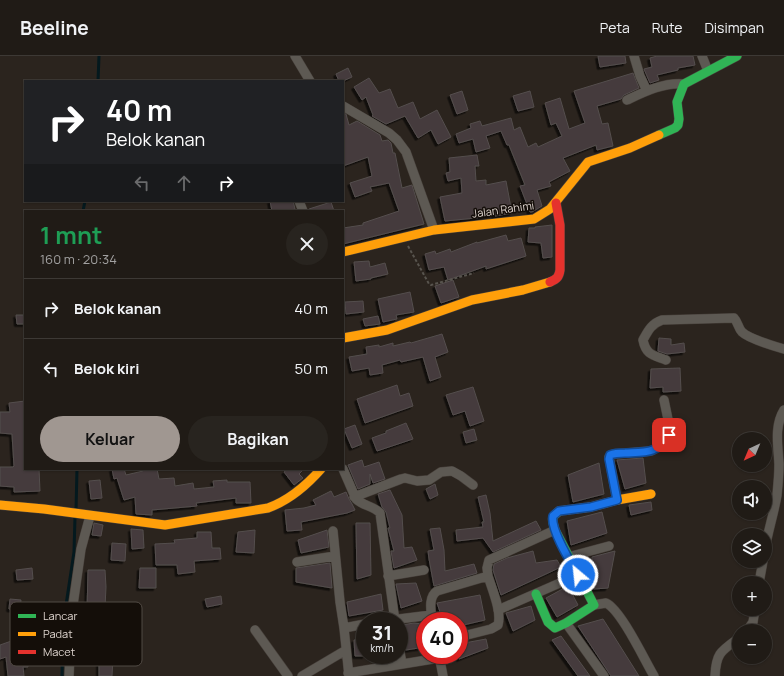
<!DOCTYPE html>
<html lang="id">
<head>
<meta charset="utf-8">
<style>
	:root { --surface:#201b16; --page:#28241f; --text:#f1f3f6; --muted:#a2a1a1; --line:#3d3935; --accent:#a09791 }
	body { margin:0; font-family:Manrope,sans-serif; background:var(--page); color:var(--text); height:100vh; display:flex; flex-direction:column; font-size:15px; white-space:nowrap }
	* { box-sizing:border-box; margin:0 }
	p { font-size:13px; color:var(--muted) }
	.icon { flex:none; width:22px; height:22px; fill:none; stroke:currentColor; stroke-width:2; stroke-linecap:round; stroke-linejoin:round }
	.map { position:relative; flex:1; overflow:hidden }
	.panel { position:absolute; left:24px; top:154px; width:320px; height:260px; display:flex; flex-direction:column; background:var(--surface); border-radius:0px; box-shadow:0 1px 3px #0004,0 0 0 1px var(--line) }
	.panel>* { flex:none }
	.top-card { position:absolute; left:24px; top:24px; width:320px; height:122px; border-radius:0px; box-shadow:0 1px 3px #0004,0 0 0 1px var(--line); background:#202124; color:#fff; overflow:hidden }
	.needle { width:26px; rotate:224deg }
	.fabs { position:absolute; left:732px; top:376px; display:grid; gap:8px }
	.fabs a { display:grid; place-items:center; width:40px; height:40px; border-radius:50%; background:var(--surface); box-shadow:0 1px 3px #0004,0 0 0 1px var(--line); font-size:20px }
	.speed { position:absolute; left:356px; top:556px; display:flex; gap:8px; font-size:20px; font-weight:700; text-align:center }
	.speed>* { display:grid; place-content:center; width:52px; height:52px; border-radius:50%; background:var(--surface); box-shadow:0 1px 3px #0004,0 0 0 1px var(--line); line-height:1 }
	.speed small { font-size:10px; font-weight:400 }
	.speed .limit { border:6px solid #d22; background:#fff; color:#111 }
	.pin { position:absolute; display:grid; place-items:center; width:34px; height:34px; color:#fff; margin:-17px; border-radius:8px; box-shadow:0 2px 6px #0006 }
	.me { position:absolute; width:44px; margin:-22px; rotate:332deg; stroke-linejoin:round; filter:drop-shadow(0 0 3px #0008) }
	.turn { display:flex; align-items:center; gap:14px; height:84px; padding:0 16px; font-size:18px }
	.turn .icon { width:52px; height:52px; stroke-width:2.5 }
	.turn b { display:block; font-size:28px; line-height:34px }
	.lanes { display:flex; align-items:center; height:38px; padding:0 16px; background:#0003; justify-content:center; gap:20px; direction:ltr }
	.lanes .off { opacity:.35 }
	.round { display:grid; place-items:center; flex:none; width:42px; height:42px; border-radius:21px; background:var(--page) }
	.headline { display:flex; align-items:center; justify-content:space-between; height:68px; padding:0 16px }
	h1 { font-size:24px; font-weight:700; line-height:30px; color:#1e9e55 }
	.action { display:flex; gap:8px; margin-top:auto; padding:8px 16px }
	.action a { flex:1; height:46px; border-radius:24px; background:var(--accent); color:#111; font-size:16px; font-weight:700; line-height:46px; text-align:center }
	.action a+a { background:var(--page); color:var(--text) }
	ul { padding:0; list-style:none }
	li { display:flex; align-items:center; gap:12px; height:60px; padding:0 16px; border-top:1px solid var(--line) }
	li div { flex:1 }
	li b { display:block; font-size:15px }
	li em { font-style:normal }
	header { display:flex; align-items:center; gap:24px; box-sizing:border-box; height:56px; padding:0 20px; background:var(--surface); border-bottom:1px solid var(--line) }
	header strong { font-size:19px }
	nav { display:flex; gap:22px; margin-inline-start:auto; font-size:14px }
	.map>svg:first-child { display:block }
	.lines { fill:none; stroke-linecap:round; stroke-linejoin:round }
	.stream { stroke:#04191e; stroke-width:3 }
	.building { fill:#443a3c; stroke:#544e4d; filter:url(#shadow) }
	.street-casing { stroke:#47403b; stroke-width:10 }
	.fast-casing { stroke:#47403b; stroke-width:10 }
	.slow-casing { stroke:#47403b; stroke-width:10 }
	.jam-casing { stroke:#47403b; stroke-width:10 }
	.path { stroke:#58544e; stroke-width:2; stroke-dasharray:3 2; stroke-linecap:butt }
	.street { stroke:#5d5953; stroke-width:9 }
	.fast { stroke:#30b455; stroke-width:9 }
	.slow { stroke:#ff9f0a; stroke-width:9 }
	.jam { stroke:#e5322d; stroke-width:9 }
	.route-casing { stroke:#114b97; stroke-width:10 }
	.route { stroke:#1a73e8; stroke-width:7 }
	.labels { text-anchor:middle; dominant-baseline:central; stroke-width:3; stroke-linejoin:round; paint-order:stroke }
	.street-label { font-size:11px; fill:#dfd5cf; stroke:#140e09 }
	.key { fill:#140e09; stroke:#514a44; stroke-width:1 }
	.key-label { font-size:11px; fill:#dfd5cf }
</style>
</head>
<body>
<header>
<strong>Beeline</strong>
<nav><a>Peta</a><a>Rute</a><a>Disimpan</a></nav>
</header>
<div class="map">
<svg width="784" height="620" viewBox="0 0 784 620">
	<defs>
		<filter id="shadow"><feDropShadow dx="-2.5" dy="2.5" stdDeviation="0" flood-color="#0009"/></filter>
	</defs>
	<rect width="100%" height="100%" fill="#2b241e"/>
	<g class="lines">
		<path class="stream" d="M98,25L99,0
			M83,155L85,145
			M76,455L77,413
			M62,620L63,569L74,496L75,461"/>
	</g>
	<path class="building" d="M598,0H625L626,7L600,11Z
		M657,0H693L695,9L678,12V14L657,19L659,24L650,27L644,13L652,11L650,2Z
		M348,12L352,21L343,25H339L336,18Z
		M633,17L639,32L624,39L621,43L597,50L602,68L608,67L613,90L597,94L596,89L563,102L570,115L549,126L551,130L537,134L542,150L532,156H530L520,130L525,129L509,89H507L501,75L486,80L490,92L476,96L473,83L459,87L456,78L471,72L470,68L480,65L482,70L511,62L514,74L520,71L528,91L536,87L538,91L562,80L556,67L551,69L545,47L560,42L569,73L585,67L574,35Z
		M369,22L379,37L390,33L398,52L413,46L420,63L437,54L451,81L438,88L431,74L418,82L405,60L386,68L372,60L373,59L366,41L362,44L354,31Z
		M462,35L468,54L457,58L450,39Z
		M530,35L534,51L518,55L513,40Z
		M343,57L346,58L349,69L357,65L380,79L382,85L388,84L391,87L393,97H395L402,132L412,129L424,168L343,188V172L363,169V167L399,155L389,127L370,131L372,135L355,141L350,127L372,120L368,101L343,110Z
		M477,99L479,110H475L476,125L486,124V129L506,125L512,157L495,160L494,158L476,162L445,165L440,141L462,137L461,122L448,125L446,117L450,116L449,102Z
		M270,145H293L295,153L285,155H272Z
		M331,146L334,155H309V153Z
		M552,169V201L543,202L541,187L528,186L529,172H535V171Z
		M506,179L508,185L521,182L526,200L486,213V210L448,224L444,211L429,214L425,198L435,195L436,198L450,193L451,196L477,186V187Z
		M369,205L370,211L385,207L388,218L371,222V223L356,225L354,206Z
		M453,224L459,241L441,247L435,230Z
		M410,236L414,256L396,259L397,263L383,266L378,243Z
		M363,245L364,256L346,258L345,246Z
		M16,259H25V268H17Z
		M378,260L380,268L365,270L363,263Z
		M442,278L448,296L435,301L441,321L430,325L423,301L401,306L400,304L382,309L383,317L370,319L369,312L352,315L349,301L367,298L366,291L379,289V291L393,287V290L410,286L411,287Z
		M659,282L671,283V289L684,287L685,296L667,298L658,295Z
		M680,312L681,335L663,336V331L650,332L651,313Z
		M397,329L400,340L409,337L413,350L365,367L357,343Z
		M473,331L484,365L470,370L465,355L453,359L446,339Z
		M25,345V413H39L40,435L14,436V431L0,430V411H13L14,410L12,378L0,377V356H10L9,347Z
		M406,367L413,383L377,395L372,382L386,377V375Z
		M355,369L362,388L352,392L344,373Z
		M474,373L477,384L466,387L463,376Z
		M643,402L646,427L625,433L617,404Z
		M362,404L364,411L379,406L385,423L373,427L370,418V428L358,433L348,409Z
		M599,407L604,438L573,446L568,419Z
		M112,413H124L126,419L143,415V413H157L159,423L174,422L175,430L193,427L194,433L214,431L213,425L227,424V426H250L251,447H236V442L196,447L197,450L152,454V459L136,458L135,441L124,444L117,422L114,423Z
		M288,413H304L299,418L303,422L294,429L284,416Z
		M100,424L102,442L91,443L89,425Z
		M435,428L438,439L430,443L426,433Z
		M390,434L402,459L404,492L412,491L417,504L394,512L391,495H394L388,472H390L386,456L382,451L378,438Z
		M331,435L334,441L346,436L349,443L352,448L355,454L347,457L301,466L302,474L287,475L285,454L304,452L316,449L313,444Z
		M486,439L490,457L493,485L536,465L541,474L493,496L483,482L457,485L456,474L483,471L482,466H484L478,441Z
		M651,446L652,454L631,459L629,449Z
		M602,456L607,477L571,489L567,465Z
		M94,467L103,469L101,480L92,479Z
		M356,467H370L371,519L357,523Z
		M440,472L444,494L445,515L474,508L477,517L434,530L429,503L428,495L434,494L430,473Z
		M131,473L143,474L144,492L132,493Z
		M255,474L254,497L236,496L238,476Z
		M327,474L329,491L301,497L298,484Z
		M197,476H211L212,492H220L221,503L194,505L195,516L178,518L177,509H156L155,488L175,487L174,484L197,482Z
		M112,487L126,488L125,505L111,504Z
		M533,495L536,507L557,504L561,511L501,539L493,514L494,508L507,502Z
		M615,495L608,532L594,533L591,527L592,501Z
		M330,507L332,532L296,526V512Z
		M32,512L33,523L17,524L16,514Z
		M140,512H156V532H139Z
		M88,514H105L106,531L105,551H99L96,581L82,579L84,556H87Z
		M416,527L422,545L401,552L396,528Z
		M568,530L578,549L557,561L546,542Z
		M381,538L383,554L349,560L347,546Z
		M480,539L485,564L459,570V565H443L437,547Z
		M221,540L222,548L207,551L205,543Z
		M10,543L21,544L20,555L9,553Z
		M531,550L535,564L513,575L506,557Z
		M603,563L639,620H611L578,570Z
		M414,567L422,568L425,580V591L406,594L402,569Z
		M561,580L590,620H578L552,584Z
		M20,582L27,600L28,611H23L24,620H8L6,601L0,603V589Z
		M365,583V600H355L354,584Z
		M486,583L488,592L459,603V588Z
		M99,599L113,600L112,620H99Z"/>
	<g class="lines">
		<g class="street-casing">
			<path id="street" d="M295,0L310,25
				M634,0L640,20L647,35
				M702,0L708,15
				M627,44C644,36 664,26 684,28
				M343,50L389,77L397,84L406,96L434,174
				M299,145L303,155
				M666,304C653,299 646,299 643,284C648,275 651,268 662,264L734,262C738,266 738,272 742,276C749,283 774,290 784,293
				M343,413L356,443C363,450 374,450 380,457L395,565
				M354,441L401,423L405,422L417,425L429,424L441,416L452,415L461,420L473,429
				M617,444L609,401L614,398L651,395L657,392L663,386L669,379L670,373L664,344
				M333,475L340,546L344,572L365,568
				M765,493C768,475 774,457 777,439C778,429 779,418 779,408C778,390 774,370 784,354
				M568,501L609,490
				M297,506L335,500
				M388,520L424,514
				M488,520L487,512L489,504L555,474
				M759,527L763,505
				M594,549L606,547C621,554 644,603 654,620
				M498,554L578,519
				M383,565L431,559
				M432,565C431,555 428,541 437,535L488,520C492,533 502,556 498,569L491,573L459,581
				M566,567L604,620
				M344,572L349,620
				M255,574L288,620
				M747,575L753,566L755,553
				M399,590L402,608
				M439,599L443,620
				M348,617L439,602
				M69,620L72,556L81,493L90,460
				M302,620L346,594
				M715,620C716,597 721,595 739,582"/>
		</g>
		<g class="fast-casing">
			<path id="fast" d="M659,79L675,72L678,69L679,63L677,46L684,28L737,0
				M536,538L548,566L555,572L566,567L594,549L555,474C553,466 550,462 557,457"/>
		</g>
		<g class="slow-casing">
			<path id="slow" d="M343,196L434,174L534,163L550,153L588,106L630,92L659,79
				M343,282L387,274L472,244L523,234L550,226
				M0,449L44,453L165,469L268,452C290,444 306,430 321,413
				M557,457L559,455L591,451L617,444L651,438"/>
		</g>
		<g class="jam-casing">
			<path id="jam" d="M550,226C557,223 559,221 560,214V169L556,147"/>
		</g>
		<path class="path" d="M408,190L429,228L431,229L474,217"/>
		<use href="#street" class="street"/>
		<use href="#fast" class="fast"/>
		<use href="#slow" class="slow"/>
		<use href="#jam" class="jam"/>
	</g>
	<g class="lines">
		<g class="route-casing">
			<path id="route" d="M578,519C571,507 550,473 553,460L559,455L591,451L617,444L609,403L610,399C615,397 620,397 625,397C646,396 657,398 669,379"/>
		</g>
		<use href="#route" class="route"/>
	</g>
	<g class="labels">
		<g class="street-label">
			<text transform="translate(503 153) rotate(-8)">Jalan Rahimi</text>
		</g>
	</g>
	<rect x="10" y="546" width="132" height="64" rx="6" class="key"/>
	<rect x="18" y="558" width="18" height="4" fill="#30b455"/>
	<rect x="18" y="576" width="18" height="4" fill="#ff9f0a"/>
	<rect x="18" y="594" width="18" height="4" fill="#e5322d"/>
	<g class="key-label">
		<text x="43" y="564">Lancar</text>
		<text x="43" y="582">Padat</text>
		<text x="43" y="600">Macet</text>
	</g>
</svg>
<div class="fabs">
<a><svg class="needle" viewBox="-14 -14 28 28"><path d="M0-13l5 13h-10z" fill="#e53935"/><path d="M0 13l5-13h-10z" fill="#a2a1a1"/></svg></a>
<a><svg class="icon" aria-label="sound" viewBox="0 0 24 24"><path d="M4 9h4l5-4v14l-5-4H4zM17 9q2 3 0 6"/></svg></a>
<a><svg class="icon" aria-label="layers" viewBox="0 0 24 24"><path d="M12 4l9 5-9 5-9-5zM3 14l9 5 9-5"/></svg></a>
<a>+</a>
<a>−</a>
</div>
<div class="speed"><div>31<small>km/h</small></div><div class="limit">40</div></div>
<div class="pin" style="left:669px;top:379px;background:#d93025"><svg class="icon" aria-label="arrive" viewBox="0 0 24 24"><path d="M6 21V4h12l-3 4 3 4H6"/></svg></div>
<svg class="me" style="left:578px;top:519px" viewBox="-20 -20 40 40"><circle r="17" fill="#1a73e8" stroke="#fff" stroke-width="3"/><path d="M0-11L8 9 0 5-8 9z" fill="#fff"/></svg>
<div class="top-card">
<div class="turn"><svg class="icon" aria-label="right" viewBox="0 0 24 24"><path d="M7 20v-9h11M14 6l5 5-5 5"/></svg><div><b>40 m</b>Belok kanan</div></div>
<div class="lanes"><svg class="icon off" aria-label="left" viewBox="0 0 24 24"><path d="M17 20v-9H6M10 6l-5 5 5 5"/></svg><svg class="icon off" aria-label="ahead" viewBox="0 0 24 24"><path d="M12 20V5M6 11l6-6 6 6"/></svg><svg class="icon" aria-label="right" viewBox="0 0 24 24"><path d="M7 20v-9h11M14 6l5 5-5 5"/></svg></div>
</div>
<section class="panel">
<div class="headline"><div><h1>1 mnt</h1><p>160 m · 20:34</p></div><a class="round"><svg class="icon" aria-label="close" viewBox="0 0 24 24"><path d="M6 6l12 12M18 6L6 18"/></svg></a></div>
<ul>
<li><svg class="icon" aria-label="right" viewBox="0 0 24 24"><path d="M7 20v-9h11M14 6l5 5-5 5"/></svg><div><b>Belok kanan</b></div><em>40 m</em></li>
<li><svg class="icon" aria-label="left" viewBox="0 0 24 24"><path d="M17 20v-9H6M10 6l-5 5 5 5"/></svg><div><b>Belok kiri</b></div><em>50 m</em></li>
</ul>
<div class="action"><a>Keluar</a><a>Bagikan</a></div>
</section>
</div>
</body>
</html>
